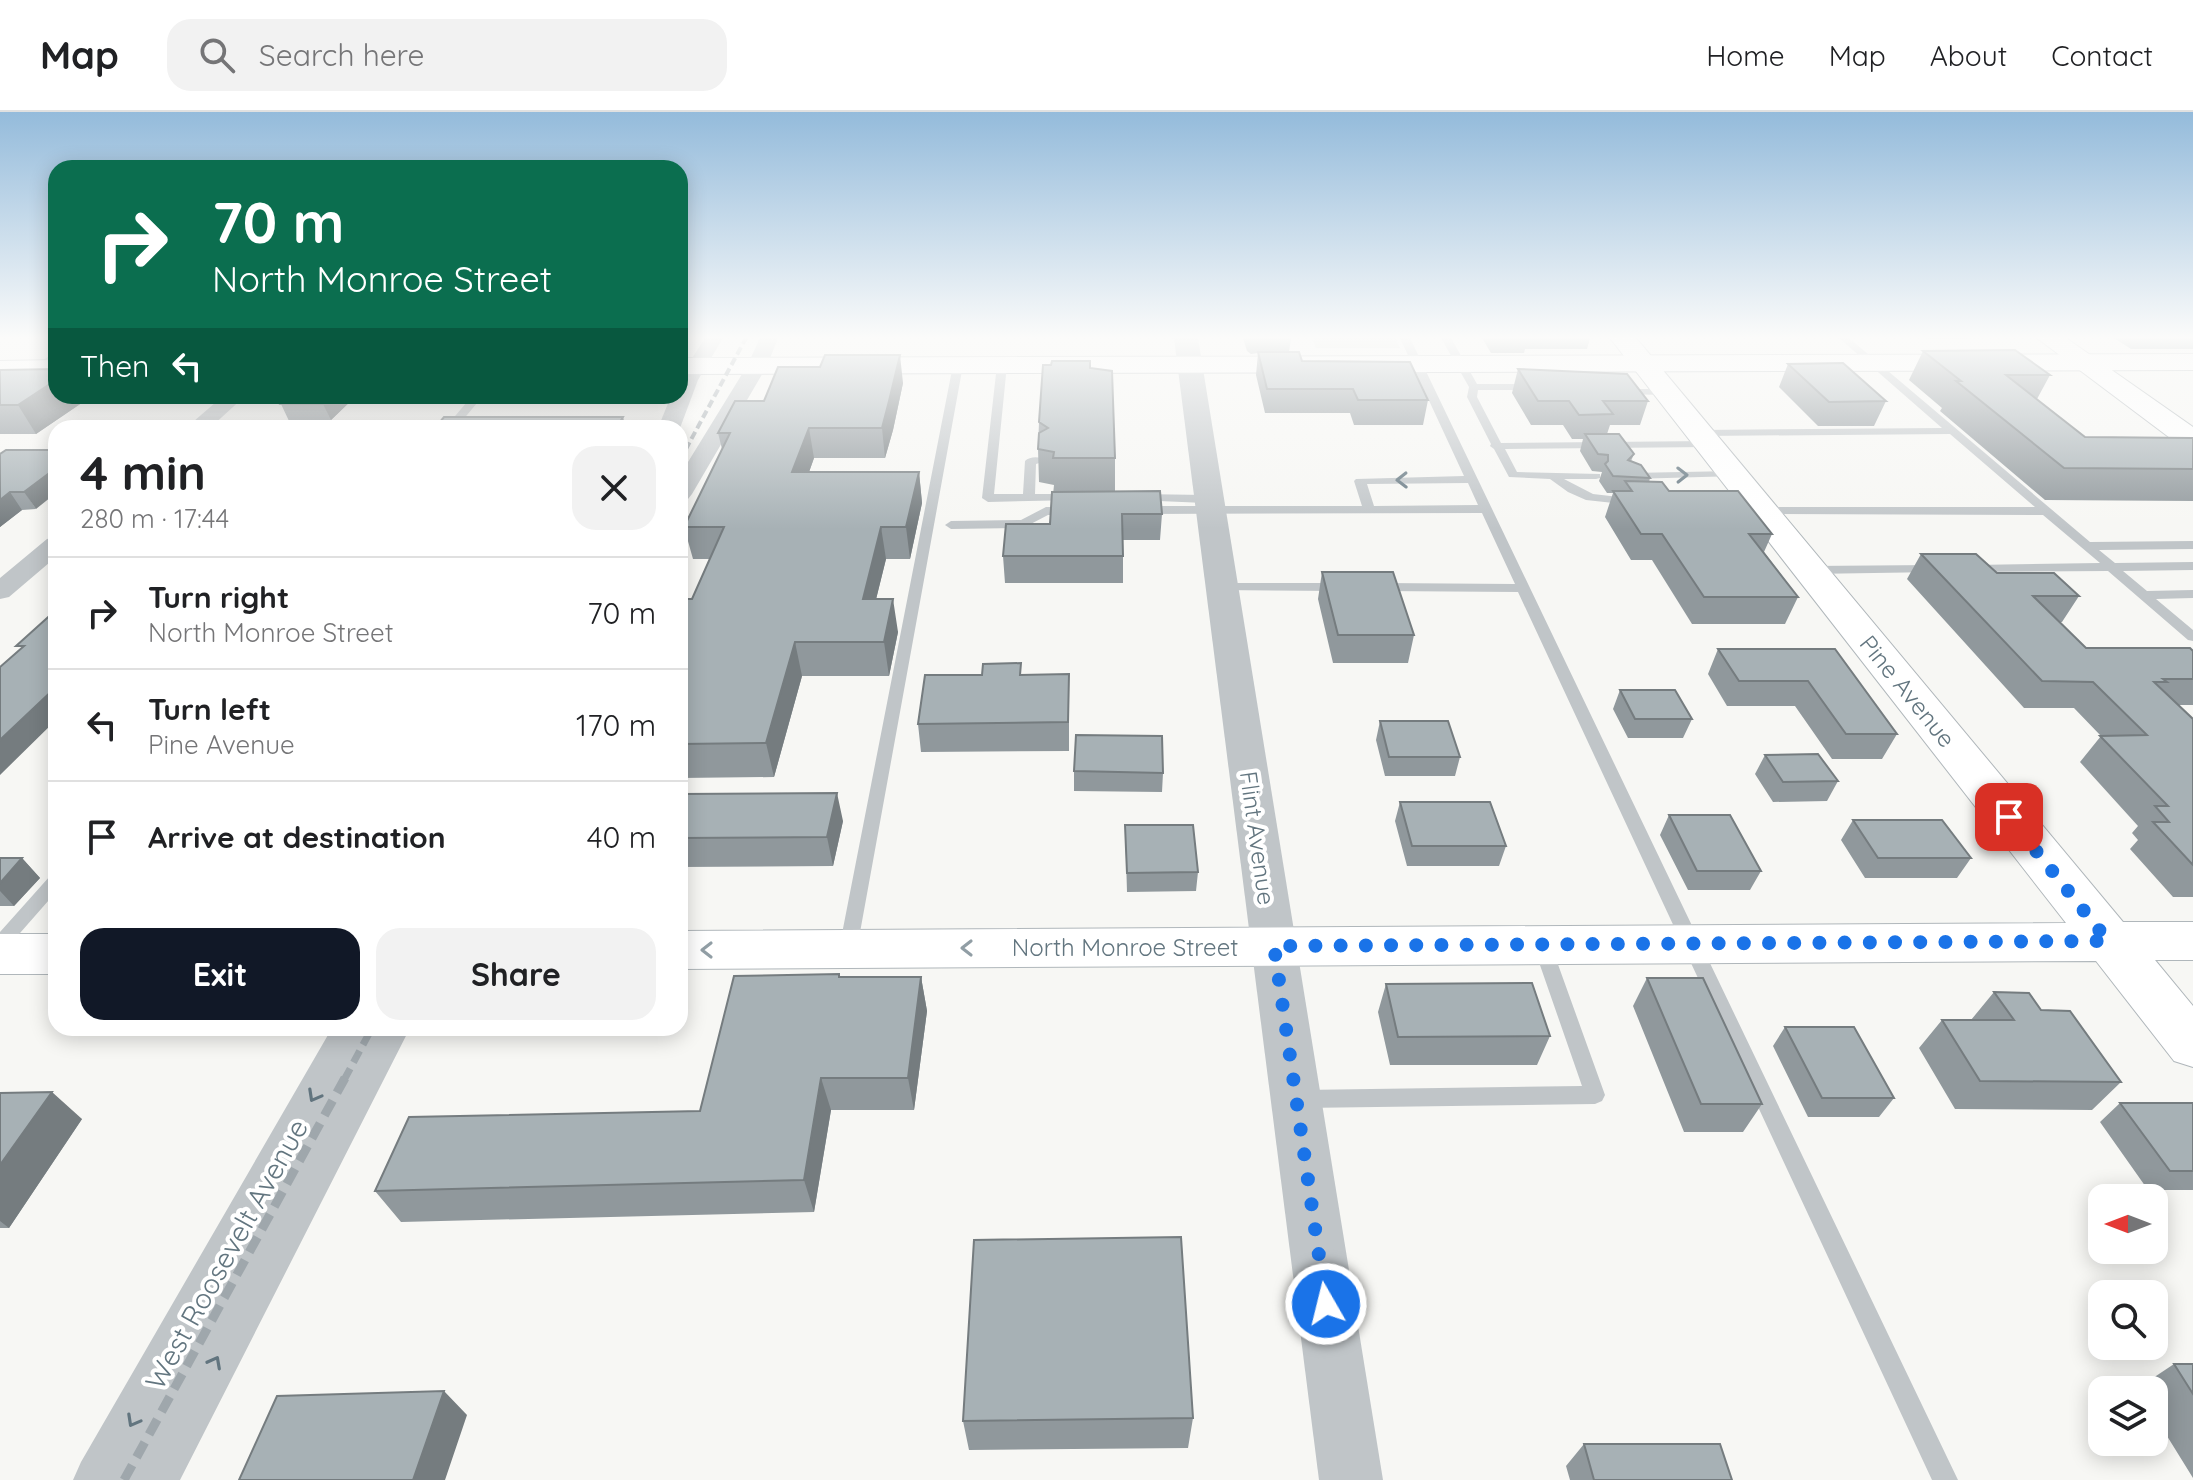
<!DOCTYPE html>
<html lang="en">
<head>
<meta charset="utf-8">
<style>
	:root { --surface:#fff; --page:#f2f2f2; --text:#202124; --muted:#757577; --line:#e0e0e0; --accent:#111827 }
	body { margin:0; font-family:Quicksand,sans-serif; background:var(--page); color:var(--text); height:100vh; display:flex; flex-direction:column; font-size:30px; white-space:nowrap }
	* { box-sizing:border-box; margin:0 }
	p { font-size:26px; color:var(--muted) }
	.icon { flex:none; width:44px; height:44px; fill:none; stroke:currentColor; stroke-width:2; stroke-linecap:round; stroke-linejoin:round }
	.map { position:relative; flex:1; overflow:hidden }
	.side { position:absolute; left:48px; top:308px; width:640px; height:616px; display:flex; flex-direction:column; background:var(--surface); border-radius:24px; box-shadow:0 4px 20px #0003 }
	.side>* { flex:none }
	.top-card { position:absolute; left:48px; top:48px; width:640px; height:244px; border-radius:24px; box-shadow:0 4px 20px #0003; background:#0b6e4f; color:#fff; overflow:hidden }
	.needle { width:52px; rotate:270deg }
	.fabs { position:absolute; left:2088px; top:1072px; display:grid; gap:16px }
	.fabs a { display:grid; place-items:center; width:80px; height:80px; border-radius:16px; background:var(--surface); box-shadow:0 4px 20px #0003; font-size:40px }
	.pin { position:absolute; display:grid; place-items:center; width:68px; height:68px; color:#fff; margin:-34px; border-radius:16px; box-shadow:0 4px 12px #0006 }
	.me { position:absolute; width:88px; margin:-44px; rotate:352deg; stroke-linejoin:round; filter:drop-shadow(0 0 6px #0008) }
	.turn { display:flex; align-items:center; gap:28px; height:168px; padding:0 32px; font-size:36px }
	.turn .icon { width:104px; height:104px; stroke-width:2.5 }
	.turn b { display:block; font-size:56px; line-height:68px }
	.then { display:flex; align-items:center; height:76px; padding:0 32px; background:#0003; gap:16px; font-size:30px }
	.round { display:grid; place-items:center; flex:none; width:84px; height:84px; border-radius:24px; background:var(--page) }
	.headline { display:flex; align-items:center; justify-content:space-between; height:136px; padding:0 32px }
	h1 { font-size:48px; font-weight:700; line-height:60px }
	.action { display:flex; gap:16px; margin-top:auto; padding:16px 32px }
	.action a { flex:1; height:92px; border-radius:24px; background:var(--accent); color:#fff; font-size:32px; font-weight:700; line-height:92px; text-align:center }
	.action a+a { background:var(--page); color:var(--text) }
	ul { padding:0; list-style:none }
	li { display:flex; align-items:center; gap:24px; height:112px; padding:0 32px; border-top:2px solid var(--line) }
	li div { flex:1 }
	li b { display:block; font-size:30px }
	li em { font-style:normal }
	header { display:flex; align-items:center; gap:48px; box-sizing:border-box; height:112px; padding:0 40px; background:var(--surface); border-bottom:2px solid var(--line) }
	header strong { font-size:38px }
	nav { display:flex; gap:44px; margin-inline-start:auto; font-size:28px }
	.search { width:560px; height:72px; background:var(--page); display:flex; align-items:center; gap:20px; box-sizing:border-box; padding:0 28px; border-radius:24px; color:var(--muted); font-size:30px }
	.map>svg:first-child { display:block }
	.green { fill:#d7dcd3 }
	.lines { fill:none; stroke-linecap:round; stroke-linejoin:round }
	.secondary-casing { stroke:#b0b7bb; stroke-width:2 }
	.primary-casing { stroke:#b1b7ba; stroke-width:2 }
	.service { fill:#c0c5c8; fill-rule:evenodd }
	.minor { fill:#c0c5c8; fill-rule:evenodd }
	.tertiary { fill:#c0c5c8; fill-rule:evenodd }
	.secondary { fill:#fff; fill-rule:evenodd }
	.primary { fill:#fff; fill-rule:evenodd }
	.rail-far2 { stroke:#9fa7ac; stroke-width:4; stroke-dasharray:8 4; stroke-linecap:butt }
	.rail-far1 { stroke:#9fa7ac; stroke-width:7; stroke-dasharray:13 7; stroke-linecap:butt }
	.rail { stroke:#9fa7ac; stroke-width:9; stroke-dasharray:17 9; stroke-linecap:butt }
	.wall { fill:#90989c }
	.shaded-wall { fill:#757c7f }
	.building { fill:#a7b1b5; stroke:#757c7f; stroke-width:2 }
	.oneway { stroke:#62757f }
	.oneway2 { stroke:#919ea5 }
	.route { stroke:#1a73e8; stroke-width:14; stroke-dasharray:0 25.2 }
	.labels { text-anchor:middle; dominant-baseline:central; stroke-width:8; stroke-linejoin:round; paint-order:stroke }
	.street-label { font-size:24px; fill:#62757f; stroke:#fff }
	.near-street-label { font-size:28px; fill:#62757f; stroke:#fff }
</style>
</head>
<body>
<header>
<strong>Map</strong>
<div class="search"><svg class="icon" aria-label="search" viewBox="0 0 24 24"><circle cx="10" cy="10" r="6"/><path d="M15 15l6 6"/></svg>Search here</div>
<nav><a>Home</a><a>Map</a><a>About</a><a>Contact</a></nav>
</header>
<div class="map">
<svg width="2193" height="1368" viewBox="0 0 2193 1368">
	<rect width="100%" height="100%" fill="#f7f7f4"/>
	<path class="green" d="M1312,226H1395L1400,236H1316Z"/>
	<g class="lines">
		<g class="secondary-casing">
			<path id="secondary" d="M1610,226H1636L2123,810H2193V848H2155L2193,894V955L2174,949L2096,849L680,857V819L2066,811Z
				M2037,226H2066L2193,315V338L2182,335Z
				M0,822H56V862H0Z"/>
		</g>
		<g class="primary-casing">
			<path id="primary" d="M2193,242V258L680,262V246Z
				M56,248V264L0,265V249Z"/>
		</g>
		<path class="service" d="M1400,226H1410L1958,1368H1932L1518,480L1380,479L1374,475L1380,471L1515,472L1482,401L1141,402L1135,398L1141,394H1362L1354,369L1356,367L1464,364ZM1468,371L1478,393L1374,394L1367,372Z
			M1441,226H1451L1477,272H1534L1539,275L1534,278H1478L1477,285L1501,331L1709,329L1714,332L1709,335L1505,337L1517,360L1600,362V366L1596,367H1564L1593,382L1636,387V391L1632,393L1586,388L1568,380L1550,367L1509,365L1494,337L1490,334L1491,332L1467,285L1469,275Z
			M1839,226H1849L2090,430L2193,429V437L2099,438L2115,451L2193,450V458L2123,459L2147,479L2193,478V486L2156,487L2193,518V529L2188,528L2108,459L1969,460V454L1973,453L2100,451L2043,403L1760,402V396L1764,395H2035L1950,322L1701,324L1696,321L1701,318L1942,316Z
			M56,240V247L0,282V275Z
			M958,250L963,253L857,837L854,842L848,844L842,842L839,837L953,253Z
			M1002,250L1007,253L994,382H1023L1025,349C1030,344 1041,344 1046,349L1036,352L1035,382H1073L1077,384V388L988,390L982,386L997,253Z
			M1621,277H1667L1672,280L1667,283L1617,282V278Z
			M472,284H483L456,316H445Z
			M1733,359L1739,362L1737,364L1631,367L1625,364L1631,361Z
			M1140,382L1205,383L1211,387L1205,391L1136,388V384Z
			M1046,395H1070L1076,399L1070,403H1048L1023,416L951,417L945,413L951,409L1021,408Z
			M1933,453L1937,454V460L1811,462L1805,458L1811,454Z
			M1222,471H1340L1346,475L1340,479L1217,478L1216,475Z
			M56,762V780L6,837L0,839V820L50,764Z
			M1542,826L1548,828L1551,833L1605,983L1602,989L1595,992L1302,996L1295,993L1292,987L1295,981L1302,978L1582,974L1533,833L1536,828Z"/>
		<path class="minor" d="M705,226H723L698,268L680,316H658L671,284H680V265Z
			M760,226H778L767,254L692,382L688,387L680,389V363L747,254Z
			M223,284H245L210,316H186Z
			M56,425V445L9,485L0,487V466L47,427Z
			M332,916H410L180,1368H73L81,1350Z"/>
		<path class="tertiary" d="M1174,226H1198L1383,1368H1319Z"/>
		<use href="#secondary" class="secondary"/>
		<use href="#primary" class="primary"/>
		<path class="rail-far2" d="M680,348L746,226"/>
		<path class="rail-far1" d="M344,968L372,916"/>
		<path class="rail" d="M124,1368L345,966"/>
	</g>
	<path class="wall" d="M1243,226H1291L1289,240L1302,249L1428,288L1423,313H1354L1350,301H1265L1256,263L1258,241L1251,242L1247,239Z
		M1482,226H1590L1587,237H1525L1524,241H1491Z
		M1925,226H1983L1927,227Z
		M2114,226H2193V237H2131Z
		M1923,239L2050,263L2037,287L2085,325L2193,326V389L2045,388L1940,299L1942,296L1909,268Z
		M1788,252L1886,289L1874,314H1818L1779,275Z
		M1090,256L1115,346V380L1162,402L1160,428H1123V471H1005L1003,444L1050,412L1054,373L1039,370L1038,337L1039,310Z
		M1518,257L1648,289L1640,313H1610L1607,322L1634,342L1631,349L1650,366L1649,370L1772,422L1764,440L1798,485L1785,512H1692L1652,448H1631L1605,405L1613,381H1607L1599,369L1602,360L1592,359L1580,339L1583,327H1572L1563,313H1531L1512,281Z
		M0,258L56,284H88L89,286L36,322H0Z
		M903,271L893,318L885,346H814L809,360H919L922,391L910,447H886L876,487L898,520L889,564H802L774,665L680,666V487H692L710,447H693L684,415L722,337L718,321L764,289Z
		M356,284L331,308L289,309L281,292Z
		M0,342L36,397L22,398L0,415Z
		M1921,442L2079,484L2062,510H2059L2086,536L2193,539V593H2179L2193,607V785H2173L2130,737L2138,728L2132,721L2138,714L2080,650L2101,624L2074,596H2024L1907,467Z
		M1322,460L1414,523L1408,551H1333L1318,487Z
		M1718,537H1835L1897,622L1882,647H1832L1795,594H1727L1708,562Z
		M1021,563L1069,591V639L921,640L918,612Z
		M1620,578L1692,607L1683,626H1628L1613,597Z
		M1380,609L1460,645L1455,664H1385L1376,628Z
		M1765,643L1838,669L1827,689L1773,690L1755,662Z
		M1074,659L1163,661L1162,680L1074,679Z
		M680,682L843,709L833,754L680,755Z
		M1400,690L1506,734L1499,754H1407L1395,709Z
		M1669,703L1761,759L1750,778H1688L1660,723Z
		M1853,708L1971,746L1957,766H1865L1841,728Z
		M1125,713L1198,760L1196,779L1127,780Z
		M0,746H22L40,766L14,794H0Z
		M839,862L840,865H921L927,899L914,998H831L814,1100L401,1110L375,1079L700,999Z
		M1647,866L1762,992L1743,1020H1684L1633,894Z
		M1386,872L1550,924L1537,953H1390L1378,900Z
		M1994,880L2041,898L2121,970L2092,998L1955,997L1919,936L1942,908H1971Z
		M1785,915L1894,986L1879,1005H1808L1773,934Z
		M0,981L82,1007L9,1116H0Z
		M2120,991H2193V1078H2148L2100,1010Z
		M2174,1252H2193V1366L2154,1303V1278H2139L2138,1276Z
		M1193,1306L1188,1336L969,1338L963,1309Z
		M1584,1332L1732,1368H1570L1566,1354Z"/>
	<path class="shaded-wall" d="M900,243L903,271L893,318L885,346L882,316Z
		M56,268V284H88L89,286L36,322L18,293Z
		M332,284H356L331,308L323,292Z
		M623,305L626,316H616Z
		M809,316L814,346L798,391L792,360Z
		M56,356V381L36,397L24,380Z
		M919,360L922,391L910,447L906,415Z
		M10,380L22,398L0,415V388Z
		M881,415L886,447L868,520L863,487Z
		M893,487L898,520L889,564L884,530Z
		M795,530L802,564L774,665L766,631Z
		M56,575V608L0,663V628Z
		M837,681L843,709L833,754L827,725Z
		M22,746L40,766L14,794L0,779V771Z
		M921,865L927,899L914,998L908,966Z
		M821,966L831,998L814,1100L804,1068Z
		M52,980L82,1007L9,1116L0,1109V1053Z
		M444,1279L467,1303L445,1368H413Z"/>
	<path class="building" d="M2015,238L2050,263H2006L2085,325L2193,326V357L2064,356L1956,269H1961L1923,239Z
		M1258,240H1299L1302,249L1410,250L1428,288H1358L1353,277H1267Z
		M825,243H900L889,289L882,316H809L792,360H919L906,415H881L863,487H893L884,530H795L766,631L680,632V487H692L724,415H684L730,321H718L735,289H764L778,255H820Z
		M1052,249H1090V256L1112,259L1115,346H1053L1054,340L1038,337L1039,321L1048,316L1039,310L1043,253H1051Z
		M1843,251L1886,289L1829,290L1788,252Z
		M56,257V268L18,293H0V258Z
		M1518,257L1627,262L1648,289H1603L1613,302L1579,303L1569,289H1538Z
		M290,284H332L323,292H281Z
		M444,305H623L616,316H435Z
		M282,313L279,316H241L243,314Z
		M1585,322H1619L1634,342L1628,348L1641,353L1650,366L1613,364L1605,352L1608,349V343L1598,342Z
		M6,338H56V356L24,380H10L0,388V342Z
		M1625,369L1662,370L1669,379H1738L1772,422H1749L1798,485H1704L1662,422H1641L1613,379H1632Z
		M1160,379L1162,402H1122L1123,444H1003L1006,412H1050L1052,380Z
		M1921,442H1976L1997,461H2054L2079,484H2033L2086,536H2190L2193,539V567H2163L2167,570H2154L2193,607V753L2153,710H2169L2155,694H2168L2100,624L2147,623L2093,570L2042,569Z
		M1322,460H1393L1414,523H1338Z
		M56,498V575L0,628V555L24,534H16Z
		M1718,537H1835L1897,622H1846L1808,569H1739Z
		M1021,551L1020,563L1069,562L1068,610L918,612L925,563H982L983,552Z
		M1620,578H1675L1692,607H1635Z
		M1380,609H1448L1460,645H1389Z
		M1076,623L1162,624L1163,661L1074,659Z
		M1818,642L1838,669L1783,670L1765,643Z
		M837,681L827,725L680,726V682Z
		M1400,690H1490L1506,734H1412Z
		M1669,703H1730L1761,759H1697Z
		M1853,708H1942L1971,746H1878Z
		M1125,713H1193L1198,760L1127,761Z
		M0,746H22L0,771Z
		M839,862V865H921L908,966H821L804,1068L375,1079L409,1005L700,999L734,864Z
		M1647,866H1703L1762,992H1701Z
		M1532,871L1550,924L1398,925L1386,872Z
		M1994,880L2029,881L2041,898L2070,899L2121,970L1980,969L1942,908H2014Z
		M1785,915H1854L1894,986H1822Z
		M52,980L0,1053V981Z
		M2120,991H2193V1059H2170Z
		M1181,1125L1193,1306L963,1309L974,1128Z
		M2174,1252H2193V1282Z
		M444,1279L413,1368H239L277,1284Z
		M1584,1332H1720L1732,1368H1594Z"/>
	<defs><path id="oneway-chevron" d="M-2-3.5L2.5 0L-2 3.5" fill="none" stroke-width="1.6" stroke-linecap="round" stroke-linejoin="round" transform="scale(2)"/></defs>
	<g class="oneway">
		<use href="#oneway-chevron" transform="translate(1682 363) rotate(-1)"/>
		<use href="#oneway-chevron" transform="translate(1402 368) rotate(179)"/>
		<use href="#oneway-chevron" transform="translate(314 984) rotate(119)"/>
		<use href="#oneway-chevron" transform="translate(215 1250) rotate(-62)"/>
		<use href="#oneway-chevron" transform="translate(133 1309) rotate(119)"/>
	</g>
	<g class="oneway2">
		<use href="#oneway-chevron" transform="translate(967 836) rotate(180)"/>
		<use href="#oneway-chevron" transform="translate(707 838) rotate(180)"/>
	</g>
	<linearGradient id="sky" x2="0" y2="1"><stop stop-color="#94bbdb"/><stop offset="0.54" stop-color="#fbfbfa"/><stop offset="1" stop-color="#fbfbfa" stop-opacity="0"/></linearGradient>
	<rect width="2193" height="417" fill="url(#sky)"/>
	<g class="lines">
		<path class="route" d="M1326,1192L1274,834L2108,829L2009,705"/>
	</g>
	<g class="labels">
		<g class="street-label">
			<text transform="translate(1908 579) rotate(51)">Pine Avenue</text>
			<text transform="translate(1258 726) rotate(82)">Flint Avenue</text>
			<text x="1125" y="835">North Monroe Street</text>
		</g>
		<g class="near-street-label">
			<text transform="translate(226 1142) rotate(-61)">West Roosevelt Avenue</text>
		</g>
	</g>
</svg>
<div class="fabs">
<a><svg class="needle" viewBox="-14 -14 28 28"><path d="M0-13l5 13h-10z" fill="#e53935"/><path d="M0 13l5-13h-10z" fill="#757577"/></svg></a>
<a><svg class="icon" aria-label="search" viewBox="0 0 24 24"><circle cx="10" cy="10" r="6"/><path d="M15 15l6 6"/></svg></a>
<a><svg class="icon" aria-label="layers" viewBox="0 0 24 24"><path d="M12 4l9 5-9 5-9-5zM3 14l9 5 9-5"/></svg></a>
</div>
<div class="pin" style="left:2009px;top:705px;background:#d93025"><svg class="icon" aria-label="arrive" viewBox="0 0 24 24"><path d="M6 21V4h12l-3 4 3 4H6"/></svg></div>
<svg class="me" style="left:1326px;top:1192px" viewBox="-20 -20 40 40"><circle r="17" fill="#1a73e8" stroke="#fff" stroke-width="3"/><path d="M0-11L8 9 0 5-8 9z" fill="#fff"/></svg>
<div class="top-card">
<div class="turn"><svg class="icon" aria-label="right" viewBox="0 0 24 24"><path d="M7 20v-9h11M14 6l5 5-5 5"/></svg><div><b>70 m</b>North Monroe Street</div></div>
<div class="then">Then<svg class="icon" aria-label="left" viewBox="0 0 24 24"><path d="M17 20v-9H6M10 6l-5 5 5 5"/></svg></div>
</div>
<section class="side">
<div class="headline"><div><h1>4 min</h1><p>280 m · 17:44</p></div><a class="round"><svg class="icon" aria-label="close" viewBox="0 0 24 24"><path d="M6 6l12 12M18 6L6 18"/></svg></a></div>
<ul>
<li><svg class="icon" aria-label="right" viewBox="0 0 24 24"><path d="M7 20v-9h11M14 6l5 5-5 5"/></svg><div><b>Turn right</b><p>North Monroe Street</p></div><em>70 m</em></li>
<li><svg class="icon" aria-label="left" viewBox="0 0 24 24"><path d="M17 20v-9H6M10 6l-5 5 5 5"/></svg><div><b>Turn left</b><p>Pine Avenue</p></div><em>170 m</em></li>
<li><svg class="icon" aria-label="arrive" viewBox="0 0 24 24"><path d="M6 21V4h12l-3 4 3 4H6"/></svg><div><b>Arrive at destination</b></div><em>40 m</em></li>
</ul>
<div class="action"><a>Exit</a><a>Share</a></div>
</section>
</div>
</body>
</html>
